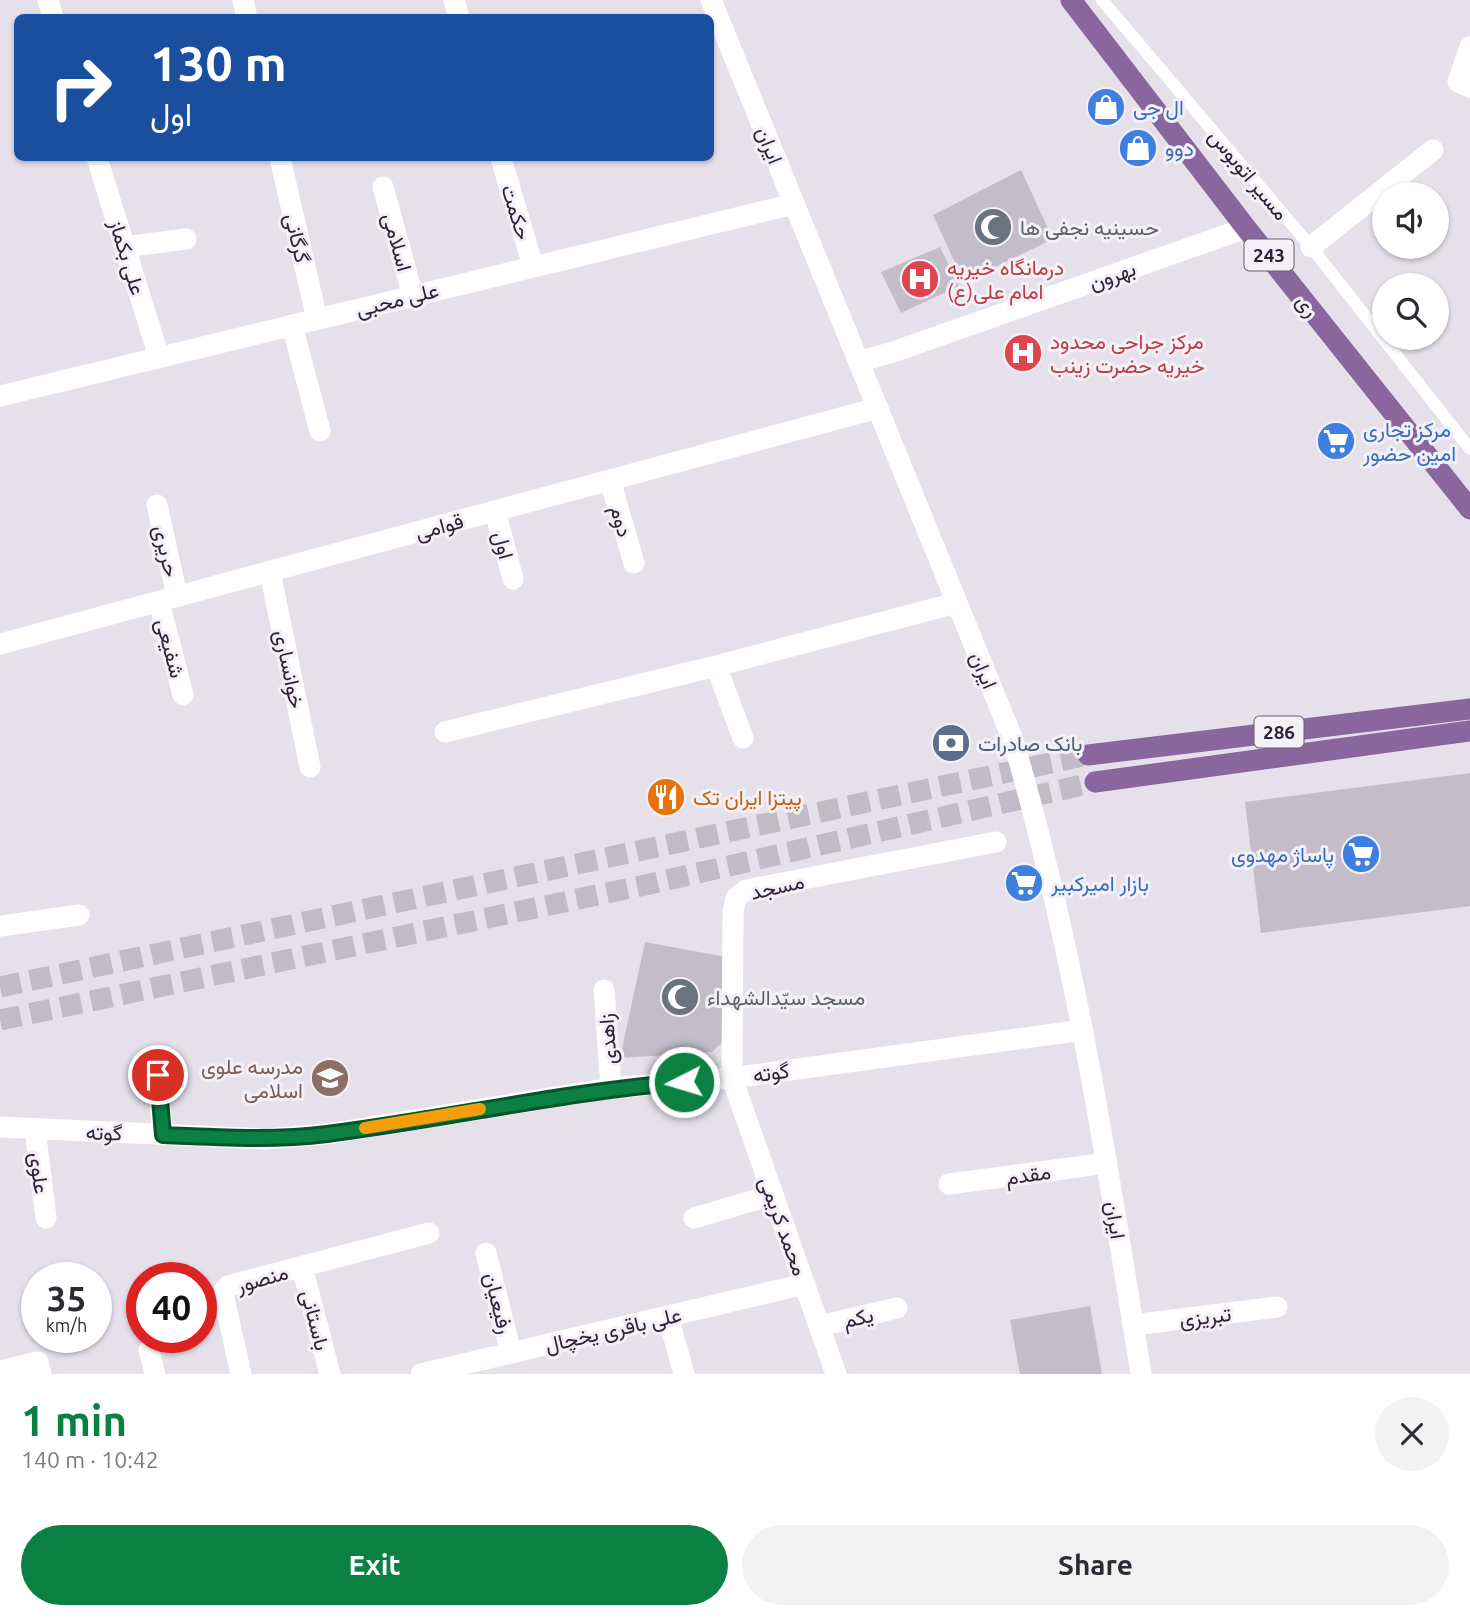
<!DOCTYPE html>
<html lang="en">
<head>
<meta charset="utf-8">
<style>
	:root { --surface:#fff; --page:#f2f2f3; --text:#2b2b33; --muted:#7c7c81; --accent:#0b8043 }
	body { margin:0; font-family:Ubuntu,Vazirmatn,sans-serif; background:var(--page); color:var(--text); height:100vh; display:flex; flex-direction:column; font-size:26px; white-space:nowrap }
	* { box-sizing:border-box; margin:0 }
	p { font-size:23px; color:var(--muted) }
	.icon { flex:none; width:38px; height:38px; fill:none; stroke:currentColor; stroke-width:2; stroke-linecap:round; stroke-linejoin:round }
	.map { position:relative; height:1374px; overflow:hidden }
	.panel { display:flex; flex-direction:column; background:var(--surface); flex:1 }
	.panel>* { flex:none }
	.guide { position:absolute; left:14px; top:14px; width:700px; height:147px; border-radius:10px; box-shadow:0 2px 5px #0004; background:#1a4fa0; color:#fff; overflow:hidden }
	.fabs { position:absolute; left:1372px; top:182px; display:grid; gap:14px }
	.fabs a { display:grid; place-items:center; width:77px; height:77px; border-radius:50%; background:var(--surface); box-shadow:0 2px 5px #0004; font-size:35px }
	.speed { position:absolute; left:21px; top:1262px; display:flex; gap:14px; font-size:35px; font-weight:700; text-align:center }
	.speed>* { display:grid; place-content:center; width:91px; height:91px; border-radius:50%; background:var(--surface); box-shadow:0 2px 5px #0004; line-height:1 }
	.speed small { font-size:18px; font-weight:400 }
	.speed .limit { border:10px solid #d22; background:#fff; color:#111 }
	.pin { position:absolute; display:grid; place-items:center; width:60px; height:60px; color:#fff; margin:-30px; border:4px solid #fff; border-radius:50%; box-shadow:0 2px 7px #0007 }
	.me { position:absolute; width:77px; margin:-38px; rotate:265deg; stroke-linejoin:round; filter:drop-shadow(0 0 5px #0008) }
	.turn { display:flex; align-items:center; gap:24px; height:147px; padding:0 21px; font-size:32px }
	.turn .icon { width:91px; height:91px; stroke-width:2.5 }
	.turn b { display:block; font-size:49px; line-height:60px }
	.round { display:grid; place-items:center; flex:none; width:74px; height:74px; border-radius:37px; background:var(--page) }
	.overview { display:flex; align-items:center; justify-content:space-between; height:119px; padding:0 21px }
	h1 { font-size:42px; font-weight:600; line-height:52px; color:var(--accent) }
	.button { display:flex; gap:14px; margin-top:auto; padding:14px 21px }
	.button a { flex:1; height:80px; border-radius:42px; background:var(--accent); color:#fff; font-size:28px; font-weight:600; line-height:80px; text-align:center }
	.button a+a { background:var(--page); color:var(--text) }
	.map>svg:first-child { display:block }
	.building { fill:#c3bccb }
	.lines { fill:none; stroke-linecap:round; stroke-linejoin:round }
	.primary-tunnel { stroke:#c1bac7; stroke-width:21; stroke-dasharray:21 10; stroke-linecap:butt }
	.lane { stroke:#fff; stroke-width:12 }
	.street { stroke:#fff; stroke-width:21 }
	.secondary { stroke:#fff; stroke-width:21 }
	.primary { stroke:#8a669e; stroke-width:21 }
	.route-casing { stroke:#07532c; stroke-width:18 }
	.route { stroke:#0b8043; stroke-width:12 }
	.slow { stroke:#f59e0b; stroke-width:12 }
	.labels { text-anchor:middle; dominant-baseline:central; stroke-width:6; stroke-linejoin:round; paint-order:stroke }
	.shield { fill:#f3f0f7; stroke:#6b5f73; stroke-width:2 }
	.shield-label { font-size:19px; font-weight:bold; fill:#31213a }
	.shop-label { font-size:21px; fill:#366cbe; stroke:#f3f0f7; text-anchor:start }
	.street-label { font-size:21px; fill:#31213a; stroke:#f3f0f7 }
	.worship-label { font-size:21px; fill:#5b616d; stroke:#f3f0f7; text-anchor:start }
	.health-label { font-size:21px; fill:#be3a42; stroke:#f3f0f7; text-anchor:start }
	.service-label { font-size:21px; fill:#4e5e75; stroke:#f3f0f7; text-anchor:start }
	.food-label { font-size:21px; fill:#c56008; stroke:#f3f0f7; text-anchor:start }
	.education-label { font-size:21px; fill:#785e54; stroke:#f3f0f7; text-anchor:end }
</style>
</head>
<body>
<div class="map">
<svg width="1470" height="1374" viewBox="0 0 1470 1374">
	<rect width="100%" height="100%" fill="#e5e0ea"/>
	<path class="building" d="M1021,170L1053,239L964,282L933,215Z
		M940,247L959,286L901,313L881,272Z
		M1470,773V906L1261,933L1245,802Z
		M645,942L726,957L728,1037L712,1052L620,1058Z
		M1090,1306L1102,1374H1020L1010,1320Z"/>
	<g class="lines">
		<path class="primary-tunnel" d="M0,987L1088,755
			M0,1020L650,884L1095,782"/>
		<path class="lane" d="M1102,0L1311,247L1470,449"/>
		<path class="street" d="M48,0L53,18
			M243,0L247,18
			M454,0L459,18
			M1470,47L1458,82L1470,87
			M97,158L159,357
			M280,158L317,319
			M501,158L533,266
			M383,187L413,296
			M125,247L186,239
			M1311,247L1433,150
			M292,325L320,431
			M0,396L794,204
			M610,480L634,563
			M157,505L177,596
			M495,511L513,579
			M270,572L310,767
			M159,602L183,695
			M0,644L878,408
			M716,666L743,738
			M445,732L716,666L956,603
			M0,926L79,915
			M604,990L611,1088
			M157,1075L163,1135
			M35,1129L46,1218
			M949,1184L1107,1163
			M694,1218L772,1195
			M486,1253L511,1353
			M302,1267L330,1374
			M668,1316L684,1374
			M1133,1325L1277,1307
			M819,1326L897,1308
			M149,1350L155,1374
			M0,1371L38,1362L41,1374
			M241,1374L224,1298V1291L228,1286L429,1233
			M421,1374L805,1284
			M836,1374L732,1078L733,911L736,898L746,890L996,842"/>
		<path class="secondary" d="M711,0L1013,740C1074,947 1107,1161 1141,1374
			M859,362L896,351L1246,228
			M0,1127L266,1139L327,1134L611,1088L732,1078L1083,1030"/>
		<path class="primary" d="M1071,0L1246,228L1470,509
			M1088,755L1470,709
			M1095,782L1470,731"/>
	</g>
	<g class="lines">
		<g class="route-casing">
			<path id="route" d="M158,1075L163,1135C217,1137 272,1141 327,1134C446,1119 563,1092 684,1082"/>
		</g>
		<use href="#route" class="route"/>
		<path class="slow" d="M365,1128L480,1109"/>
	</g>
	<defs>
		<g id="shop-disc" transform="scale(2.0125)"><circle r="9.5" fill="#3f7fe0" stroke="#f3f0f7"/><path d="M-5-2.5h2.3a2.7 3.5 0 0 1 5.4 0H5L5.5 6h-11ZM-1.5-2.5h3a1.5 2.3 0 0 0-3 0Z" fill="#fff"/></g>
		<g id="mosque-disc" transform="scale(2.0125)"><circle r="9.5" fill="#6b7280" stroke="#f3f0f7"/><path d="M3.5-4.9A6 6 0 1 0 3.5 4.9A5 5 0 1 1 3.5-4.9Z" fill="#fff"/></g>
		<g id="hospital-disc" transform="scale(2.0125)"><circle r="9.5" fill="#e0444e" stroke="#f3f0f7"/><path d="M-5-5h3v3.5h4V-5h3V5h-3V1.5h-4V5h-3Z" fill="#fff"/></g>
		<g id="supermarket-disc" transform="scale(2.0125)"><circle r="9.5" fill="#3f7fe0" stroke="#f3f0f7"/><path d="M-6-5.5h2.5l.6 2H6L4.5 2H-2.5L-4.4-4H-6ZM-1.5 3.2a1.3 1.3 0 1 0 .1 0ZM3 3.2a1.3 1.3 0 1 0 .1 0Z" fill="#fff"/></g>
		<g id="bank-disc" transform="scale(2.0125)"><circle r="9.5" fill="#5c6f8a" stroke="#f3f0f7"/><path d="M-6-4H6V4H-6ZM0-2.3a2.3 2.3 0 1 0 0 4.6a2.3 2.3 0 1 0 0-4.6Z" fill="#fff"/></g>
		<g id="restaurant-disc" transform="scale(2.0125)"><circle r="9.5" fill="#e8710a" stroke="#f3f0f7"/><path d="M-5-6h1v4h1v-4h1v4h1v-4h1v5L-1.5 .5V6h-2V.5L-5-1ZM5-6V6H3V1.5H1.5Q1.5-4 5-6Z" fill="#fff"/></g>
		<g id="school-disc" transform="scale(2.0125)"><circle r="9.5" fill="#8d6e63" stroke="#f3f0f7"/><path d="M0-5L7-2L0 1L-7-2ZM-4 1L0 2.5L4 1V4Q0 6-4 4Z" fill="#fff"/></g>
	</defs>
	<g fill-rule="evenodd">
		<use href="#shop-disc" x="1106" y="107"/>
		<use href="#shop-disc" x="1138" y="148"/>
		<use href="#mosque-disc" x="993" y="227"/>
		<use href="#hospital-disc" x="920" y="279"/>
		<use href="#hospital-disc" x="1023" y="353"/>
		<use href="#supermarket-disc" x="1336" y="441"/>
		<use href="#bank-disc" x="951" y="743"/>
		<use href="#restaurant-disc" x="666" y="797"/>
		<use href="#supermarket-disc" x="1361" y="854"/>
		<use href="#supermarket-disc" x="1024" y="883"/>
		<use href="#mosque-disc" x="680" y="997"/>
		<use href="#school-disc" x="330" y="1078"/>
	</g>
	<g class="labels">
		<g class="shield">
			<rect x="1244.5" y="239.5" width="49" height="31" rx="5"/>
			<rect x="1254.5" y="716.5" width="49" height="31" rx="5"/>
		</g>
		<g class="shield-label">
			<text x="1269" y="255">243</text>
			<text x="1279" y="732">286</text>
		</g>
		<g class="shop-label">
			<text x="1133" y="107">ال جی</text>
			<text x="1165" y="148">دوو</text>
			<text x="1363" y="429">مرکز تجاری<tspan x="1363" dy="24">امین حضور</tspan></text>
			<text x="1334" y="854" text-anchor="end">پاساژ مهدوی</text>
			<text x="1051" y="883">بازار امیرکبیر</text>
		</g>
		<g class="street-label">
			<text transform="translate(770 145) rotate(68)">ایران</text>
			<text transform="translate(1249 174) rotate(50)">مسیر اتوبوس</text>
			<text transform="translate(517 212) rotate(73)">حکمت</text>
			<text transform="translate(298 238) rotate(77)">گرگانی</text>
			<text transform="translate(398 242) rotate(75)">اسلامی</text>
			<text transform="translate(128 257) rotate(73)">علی بکماز</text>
			<text transform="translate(1112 275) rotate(-20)">بهرون</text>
			<text transform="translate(397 299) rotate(-14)">علی محبی</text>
			<text transform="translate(1308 305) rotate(52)">ری</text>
			<text transform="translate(622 521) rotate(74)">دوم</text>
			<text transform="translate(439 526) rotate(-15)">قوامی</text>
			<text transform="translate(504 545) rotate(75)">اول</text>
			<text transform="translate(167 551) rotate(77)">حریری</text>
			<text transform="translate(171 648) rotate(75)">شفیعی</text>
			<text transform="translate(290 669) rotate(78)">خوانساری</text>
			<text transform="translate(984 670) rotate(67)">ایران</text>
			<text transform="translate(777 886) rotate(-13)">مسجد</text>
			<text transform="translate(607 1039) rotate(-94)">زاهدی</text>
			<text transform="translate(771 1072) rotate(-8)">گوته</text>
			<text transform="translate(104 1132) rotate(2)">گوته</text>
			<text transform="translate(40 1173) rotate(83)">علوی</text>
			<text transform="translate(1028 1174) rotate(-8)">مقدم</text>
			<text transform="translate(1116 1220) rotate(81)">ایران</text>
			<text transform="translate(784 1226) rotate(70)">محمد کریمی</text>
			<text transform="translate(262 1278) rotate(-16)">منصور</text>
			<text transform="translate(499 1303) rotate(76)">رفیعیان</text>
			<text transform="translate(1205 1316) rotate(-7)">تبریزی</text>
			<text transform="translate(858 1317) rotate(-13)">یکم</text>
			<text transform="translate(316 1320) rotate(76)">باستانی</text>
			<text transform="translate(613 1329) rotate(-13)">علی باقری یخچال</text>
		</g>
		<g class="worship-label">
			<text x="1020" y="227">حسینیه نجفی ها</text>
			<text x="707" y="997">مسجد سیّدالشهداء</text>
		</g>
		<g class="health-label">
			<text x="947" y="267">درمانگاه خیریه<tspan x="947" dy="24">امام علی(ع)</tspan></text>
			<text x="1050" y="341">مرکز جراحی محدود<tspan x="1050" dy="24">خیریه حضرت زینب</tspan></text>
		</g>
		<g class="service-label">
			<text x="978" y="743">بانک صادرات</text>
		</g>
		<g class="food-label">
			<text x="693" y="797">پیتزا ایران تک</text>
		</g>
		<g class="education-label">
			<text x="303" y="1066">مدرسه علوی<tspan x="303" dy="24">اسلامی</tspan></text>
		</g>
	</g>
</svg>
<div class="fabs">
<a><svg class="icon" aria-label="sound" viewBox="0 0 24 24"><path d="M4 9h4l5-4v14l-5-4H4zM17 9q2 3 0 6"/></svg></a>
<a><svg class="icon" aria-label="search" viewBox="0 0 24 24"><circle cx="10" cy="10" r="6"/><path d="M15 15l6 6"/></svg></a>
</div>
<div class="speed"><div>35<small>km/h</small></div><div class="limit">40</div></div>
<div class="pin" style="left:158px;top:1075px;background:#d93025"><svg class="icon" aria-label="arrive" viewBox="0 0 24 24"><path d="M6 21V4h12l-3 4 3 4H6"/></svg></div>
<svg class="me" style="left:684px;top:1082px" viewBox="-20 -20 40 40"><circle r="17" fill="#0b8043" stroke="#fff" stroke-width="3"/><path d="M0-11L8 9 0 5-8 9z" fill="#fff"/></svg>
<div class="guide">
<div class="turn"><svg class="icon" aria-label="right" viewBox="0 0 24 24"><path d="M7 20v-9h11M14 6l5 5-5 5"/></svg><div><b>130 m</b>اول</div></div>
</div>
</div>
<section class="panel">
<div class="overview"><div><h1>1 min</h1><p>140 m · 10:42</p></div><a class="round"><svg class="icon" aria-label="close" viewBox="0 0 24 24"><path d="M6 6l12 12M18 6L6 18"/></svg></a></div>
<div class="button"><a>Exit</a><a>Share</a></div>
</section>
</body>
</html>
